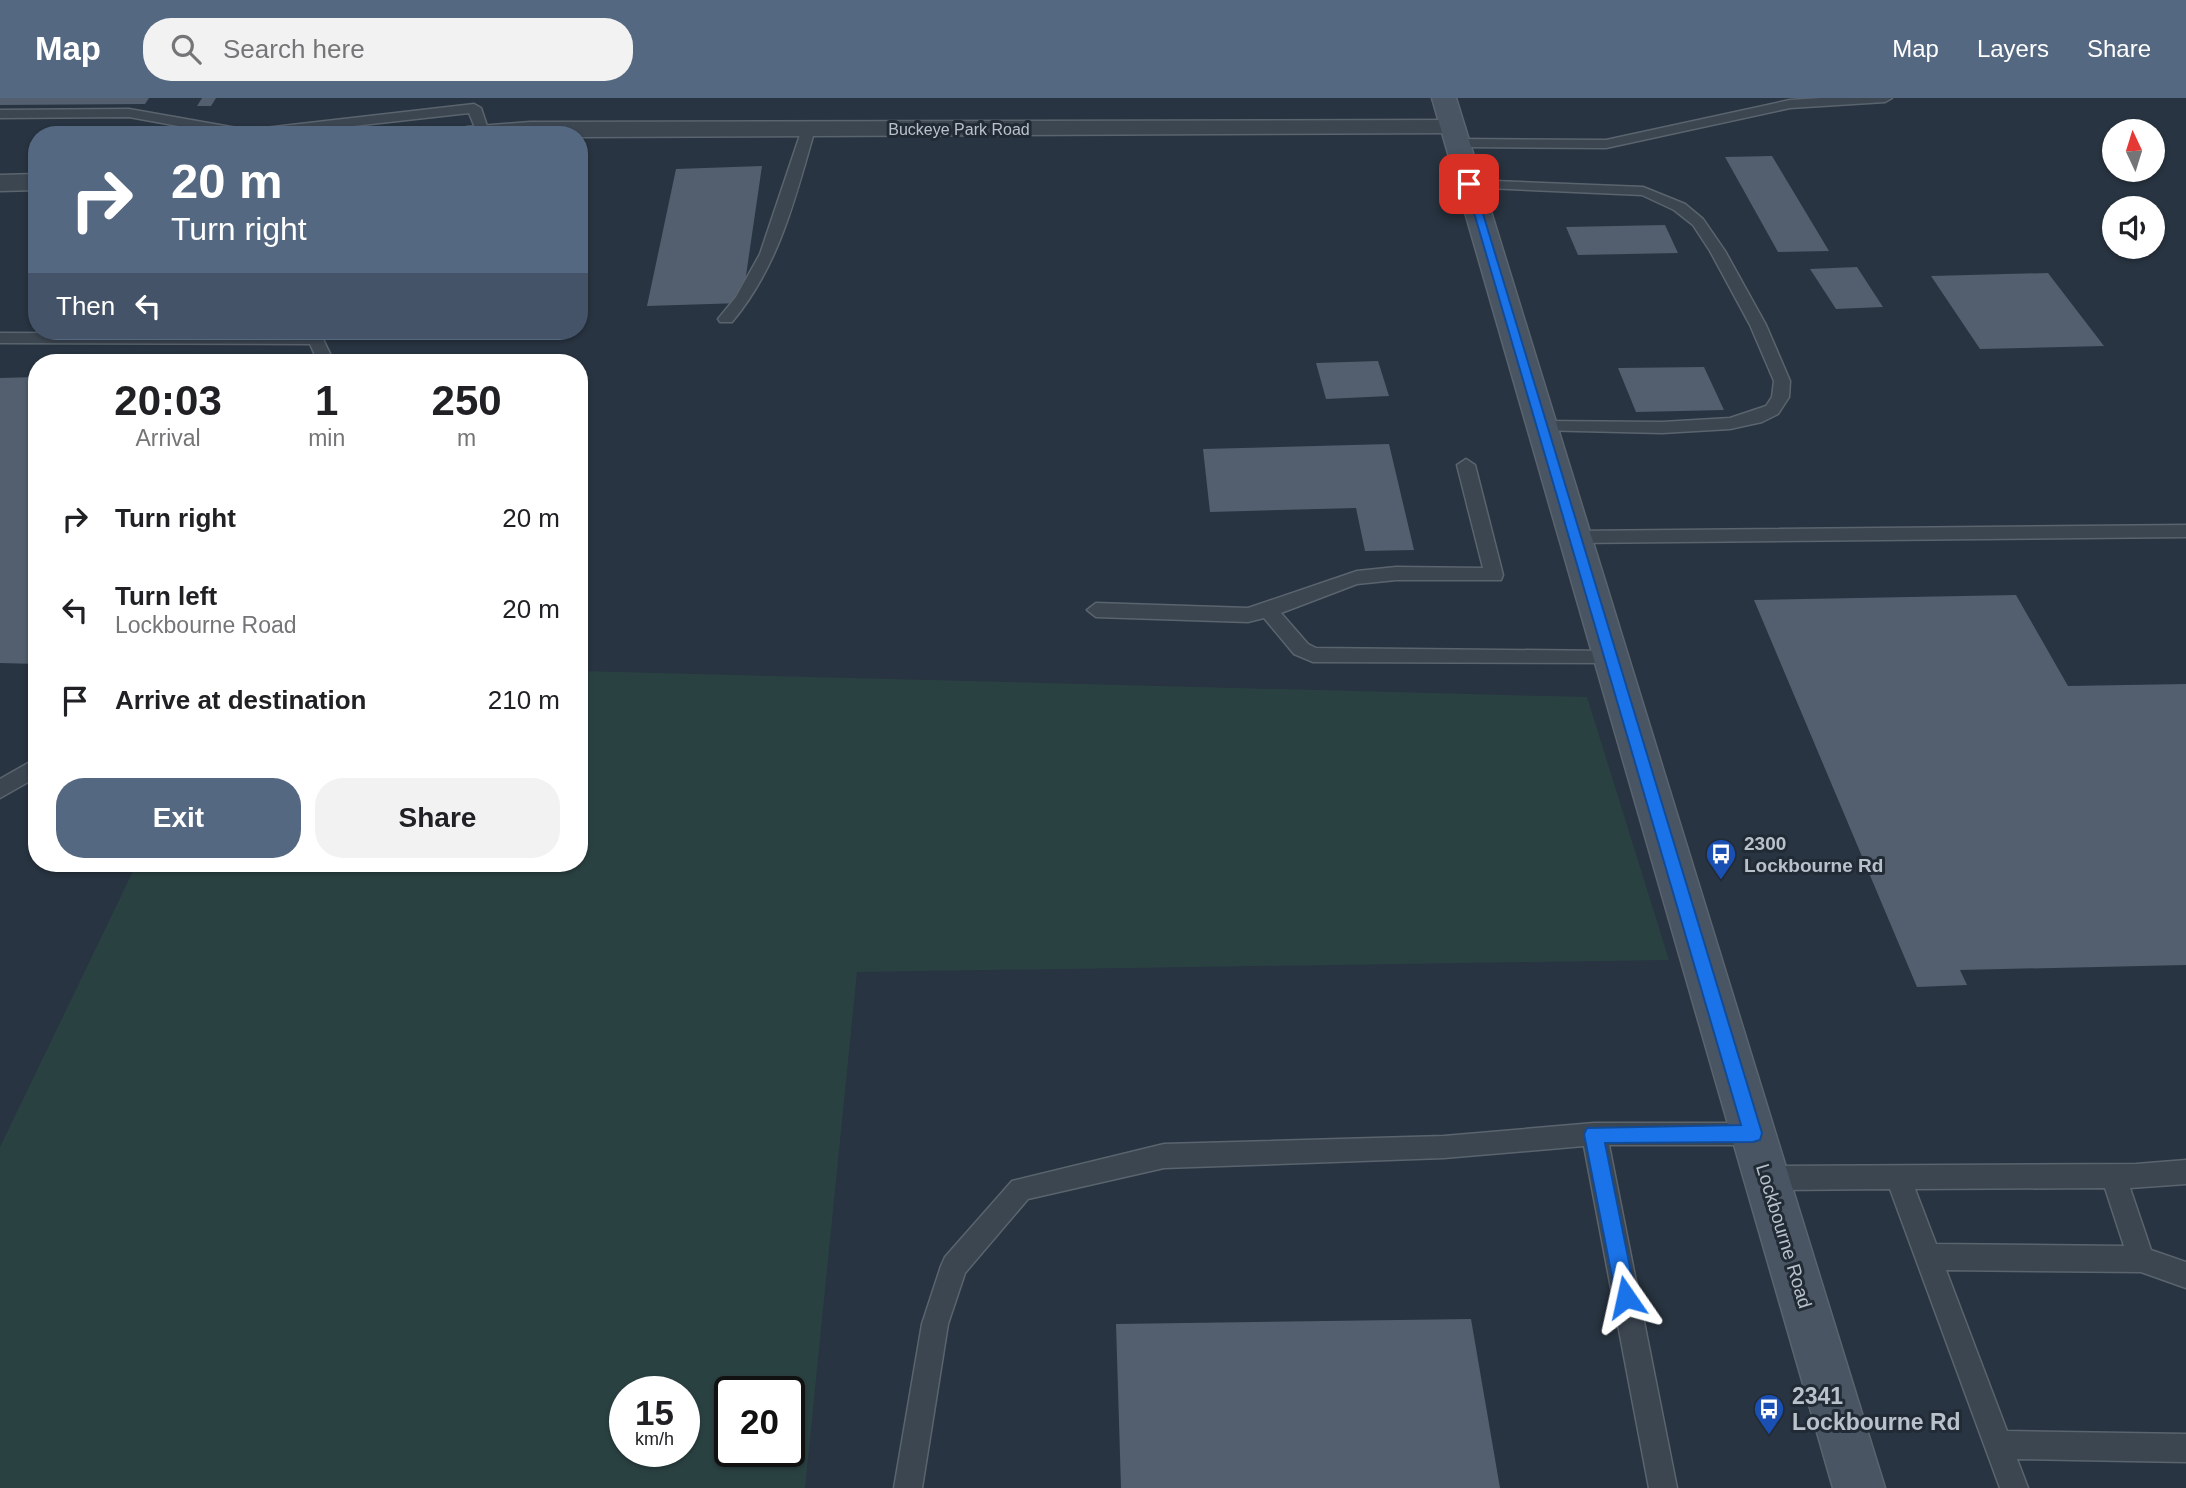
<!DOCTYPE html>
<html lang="en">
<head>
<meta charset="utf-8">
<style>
	:root { --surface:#fff; --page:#f2f2f2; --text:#202124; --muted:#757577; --accent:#556881 }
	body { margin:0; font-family:Helvetica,sans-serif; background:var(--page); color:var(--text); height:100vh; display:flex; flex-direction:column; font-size:26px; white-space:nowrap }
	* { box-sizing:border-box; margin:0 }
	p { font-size:23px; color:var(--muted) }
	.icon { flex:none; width:38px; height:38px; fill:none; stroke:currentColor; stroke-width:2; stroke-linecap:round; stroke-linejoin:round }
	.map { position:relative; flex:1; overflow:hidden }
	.side { position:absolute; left:28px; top:256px; width:560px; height:518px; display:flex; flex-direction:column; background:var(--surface); border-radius:28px; box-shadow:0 2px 5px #0004 }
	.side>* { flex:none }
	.guide { position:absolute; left:28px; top:28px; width:560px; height:214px; border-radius:28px; box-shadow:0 2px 5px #0004; background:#556881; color:#fff; overflow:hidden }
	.needle { width:46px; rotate:356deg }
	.fabs { position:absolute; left:2102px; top:21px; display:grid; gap:14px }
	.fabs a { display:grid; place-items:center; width:63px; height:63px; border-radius:50%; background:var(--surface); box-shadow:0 2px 5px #0004; font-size:35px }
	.speed { position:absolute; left:609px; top:1278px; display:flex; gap:14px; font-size:35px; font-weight:700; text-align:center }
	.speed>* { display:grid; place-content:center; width:91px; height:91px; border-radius:50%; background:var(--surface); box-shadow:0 2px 5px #0004; line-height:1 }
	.speed small { font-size:18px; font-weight:400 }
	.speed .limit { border:4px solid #111; border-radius:10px; background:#fff; color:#111 }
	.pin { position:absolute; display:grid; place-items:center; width:60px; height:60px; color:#fff; margin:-30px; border-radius:14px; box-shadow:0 4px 10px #0006 }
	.me { position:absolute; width:77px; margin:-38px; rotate:349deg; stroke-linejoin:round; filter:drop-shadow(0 0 5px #0008) }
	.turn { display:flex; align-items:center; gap:24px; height:147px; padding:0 28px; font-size:32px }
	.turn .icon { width:91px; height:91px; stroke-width:2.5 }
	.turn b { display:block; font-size:49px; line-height:60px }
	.then { display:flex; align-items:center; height:66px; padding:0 28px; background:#0003; gap:14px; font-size:26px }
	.eta { display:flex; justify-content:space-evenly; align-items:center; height:119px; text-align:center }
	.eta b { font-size:42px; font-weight:600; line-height:49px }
	.primary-button { display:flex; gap:14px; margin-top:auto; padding:14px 28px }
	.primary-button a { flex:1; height:80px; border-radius:28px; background:var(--accent); color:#fff; font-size:28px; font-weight:600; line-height:80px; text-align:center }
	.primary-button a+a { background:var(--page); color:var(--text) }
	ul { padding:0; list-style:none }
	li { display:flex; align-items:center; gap:21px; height:91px; padding:0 28px }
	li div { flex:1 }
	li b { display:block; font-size:26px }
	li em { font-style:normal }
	header { display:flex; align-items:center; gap:42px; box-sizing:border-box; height:98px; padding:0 35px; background:var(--accent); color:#fff }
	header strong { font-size:33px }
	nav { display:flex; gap:38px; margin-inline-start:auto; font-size:24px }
	.search { width:490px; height:63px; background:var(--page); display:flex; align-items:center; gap:18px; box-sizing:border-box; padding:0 24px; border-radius:28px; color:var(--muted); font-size:26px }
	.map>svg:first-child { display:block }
	.green { fill:#2a4142; fill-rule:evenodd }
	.building { fill:#535f6e }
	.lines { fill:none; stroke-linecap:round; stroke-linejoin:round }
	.lane-casing { stroke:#5a646e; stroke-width:3 }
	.street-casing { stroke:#5a646e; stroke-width:3 }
	.secondary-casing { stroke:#5a646e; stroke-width:3 }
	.lane { fill:#3c4651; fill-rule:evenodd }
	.street { fill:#3c4651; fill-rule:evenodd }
	.secondary { fill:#4a5563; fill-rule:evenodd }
	.route { fill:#1a73e8; stroke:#114b97; stroke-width:2 }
	.labels { text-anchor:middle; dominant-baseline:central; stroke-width:6; stroke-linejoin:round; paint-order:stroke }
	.far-street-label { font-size:16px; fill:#b9c1cb; stroke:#212b36 }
	.poi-label { font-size:19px; font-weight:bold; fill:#b9c1cb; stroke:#212b36; text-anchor:start }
	.street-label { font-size:19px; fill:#b9c1cb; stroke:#212b36 }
	.near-poi-label { font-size:23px; font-weight:bold; fill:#b9c1cb; stroke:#212b36; text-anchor:start }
</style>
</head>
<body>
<header>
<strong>Map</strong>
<div class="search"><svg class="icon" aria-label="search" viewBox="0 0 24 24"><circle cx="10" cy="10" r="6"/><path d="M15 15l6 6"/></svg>Search here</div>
<nav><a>Map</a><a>Layers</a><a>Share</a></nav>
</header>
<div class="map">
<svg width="2186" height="1390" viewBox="0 0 2186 1390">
	<rect width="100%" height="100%" fill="#283441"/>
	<path class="green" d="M579,573L1587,599L1669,862L857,874L805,1390H0V1049L137,765H579ZM625,1293H684V1353H625ZM730,1293H789V1353H730Z"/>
	<path class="building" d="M0,0H149L145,6L0,7Z
		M202,0H216L211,8H197Z
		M1772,58L1829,153L1778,154L1725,59Z
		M762,68L742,205L647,208L676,71Z
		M1665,127L1678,155L1578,157L1566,129Z
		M1857,169L1883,209L1836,211L1810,171Z
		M2048,175L2104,248L1980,251L1931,178Z
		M1378,263L1389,298L1326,301L1316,265Z
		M1704,269L1724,312L1636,314L1618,270Z
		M37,279V566L0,565V280Z
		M1389,346L1414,452L1365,453L1356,410L1210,414L1203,351Z
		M2016,497L2068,588L2186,586V867L1960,872L1967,887L1917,889L1754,502Z
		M1471,1221L1500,1390H1121L1116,1226Z"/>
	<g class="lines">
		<g class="lane-casing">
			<path id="lane" d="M1821,0H1892L1885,4L1790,10L1606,50L1456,49L1449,45L1456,41L1606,42L1790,2Z
				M474,6L481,10L490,37H478L469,15L273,37H228L129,19L0,20V12L129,11L248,32Z
				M803,28L815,31C795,101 779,168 732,224H720L718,221L736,199L760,156Z
				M1469,82L1643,89L1685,106L1703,121L1725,153L1766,227L1790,283L1789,299L1778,316L1762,324L1730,331L1662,335L1535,332L1533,328L1541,323L1662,324L1730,320L1766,308L1772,299L1774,283L1750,227L1710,153L1693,127L1674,112L1642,97L1464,89L1462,86Z
				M303,233H319L334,264H318L310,246L0,245V235L305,236Z
				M1466,361L1475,367L1503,477L1501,482H1396L1357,486L1281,515L1308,546L1316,550L1612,553L1619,555L1622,560L1619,565L1313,564L1294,556L1264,520L1248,524L1096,519L1087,512L1096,505L1248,510L1357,473L1396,469L1483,470L1457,367Z
				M2186,427V439L1574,445L1565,439L1574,433Z
				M37,660V679L0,700V681Z
				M1594,1025H1753L1762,1028L1765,1036L1762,1044L1753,1047H1609L1677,1390H1649L1584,1048L1444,1060L1164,1070L1028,1101L965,1175L948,1226L922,1390H894L922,1226L941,1168L945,1159L1012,1083L1164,1046L1444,1038Z
				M2186,1062V1086L2130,1090L2151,1152L2186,1164V1190L2141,1174L1946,1172L2007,1333L2186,1336V1364L2017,1361L2028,1390H2000L1890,1091L1766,1092L1757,1088L1753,1080L1757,1072L1766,1068L2136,1066ZM2105,1090L2124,1148L1936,1146L1915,1091Z"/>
		</g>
		<g class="street-casing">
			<path id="street" d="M1452,22L1461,25L1465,30L1461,35L579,39V37H455L458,32L467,29L530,24Z
				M37,76V92L0,93V77Z"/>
		</g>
		<g class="secondary-casing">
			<path id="secondary" d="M1432,0H1456L1885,1390H1833Z"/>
		</g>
		<use href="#lane" class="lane"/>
		<use href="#street" class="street"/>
		<use href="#secondary" class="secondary"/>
	</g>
	<path class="route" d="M1465,84L1474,86L1762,1035L1760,1042L1753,1044L1605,1045L1636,1199L1633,1206L1626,1209L1619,1206L1616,1199L1584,1036L1587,1030L1741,1027Z"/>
	<defs>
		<g id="bus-pin" transform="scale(1.575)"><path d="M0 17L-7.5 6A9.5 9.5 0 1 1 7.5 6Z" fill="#1a4fb4" stroke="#212b36"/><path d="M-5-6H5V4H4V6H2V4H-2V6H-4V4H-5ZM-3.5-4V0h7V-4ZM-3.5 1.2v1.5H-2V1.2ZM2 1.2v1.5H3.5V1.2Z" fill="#fff"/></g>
	</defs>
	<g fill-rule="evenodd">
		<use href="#bus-pin" x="1721" y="756"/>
		<use href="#bus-pin" x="1769" y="1311"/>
	</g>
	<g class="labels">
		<g class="far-street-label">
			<text x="959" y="31">Buckeye Park Road</text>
		</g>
		<g class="poi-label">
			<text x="1744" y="745">2300<tspan x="1744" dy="22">Lockbourne Rd</tspan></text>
		</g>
		<g class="street-label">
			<text transform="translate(1784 1138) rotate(73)">Lockbourne Road</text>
		</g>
		<g class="near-poi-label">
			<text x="1792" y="1298">2341<tspan x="1792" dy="26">Lockbourne Rd</tspan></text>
		</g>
	</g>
</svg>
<div class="fabs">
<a><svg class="needle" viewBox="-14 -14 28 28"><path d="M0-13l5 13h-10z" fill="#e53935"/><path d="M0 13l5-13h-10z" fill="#757577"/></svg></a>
<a><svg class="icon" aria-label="sound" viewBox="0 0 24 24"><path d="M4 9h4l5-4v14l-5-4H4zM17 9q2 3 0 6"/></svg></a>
</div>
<div class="speed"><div>15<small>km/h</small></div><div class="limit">20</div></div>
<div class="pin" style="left:1469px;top:86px;background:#d93025"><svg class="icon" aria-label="arrive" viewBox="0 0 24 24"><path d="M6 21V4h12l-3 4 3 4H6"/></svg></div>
<svg class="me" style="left:1626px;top:1199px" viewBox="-20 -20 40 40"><path d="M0-17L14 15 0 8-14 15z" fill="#1a73e8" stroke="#fff" stroke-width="4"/></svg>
<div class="guide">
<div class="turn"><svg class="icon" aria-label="right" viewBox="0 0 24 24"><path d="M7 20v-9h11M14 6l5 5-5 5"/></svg><div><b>20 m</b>Turn right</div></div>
<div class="then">Then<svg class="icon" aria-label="left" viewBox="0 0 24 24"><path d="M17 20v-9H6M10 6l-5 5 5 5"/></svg></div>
</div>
<section class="side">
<div class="eta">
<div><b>20:03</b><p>Arrival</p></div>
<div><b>1</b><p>min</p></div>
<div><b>250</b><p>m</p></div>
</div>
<ul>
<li><svg class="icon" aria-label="right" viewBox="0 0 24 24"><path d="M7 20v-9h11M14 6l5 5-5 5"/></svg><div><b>Turn right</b></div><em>20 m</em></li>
<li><svg class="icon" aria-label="left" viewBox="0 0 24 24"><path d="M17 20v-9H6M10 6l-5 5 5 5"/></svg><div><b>Turn left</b><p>Lockbourne Road</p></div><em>20 m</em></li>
<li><svg class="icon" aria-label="arrive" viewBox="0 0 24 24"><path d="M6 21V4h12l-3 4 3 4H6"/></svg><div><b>Arrive at destination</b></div><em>210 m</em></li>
</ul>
<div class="primary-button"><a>Exit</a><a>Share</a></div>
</section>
</div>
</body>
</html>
